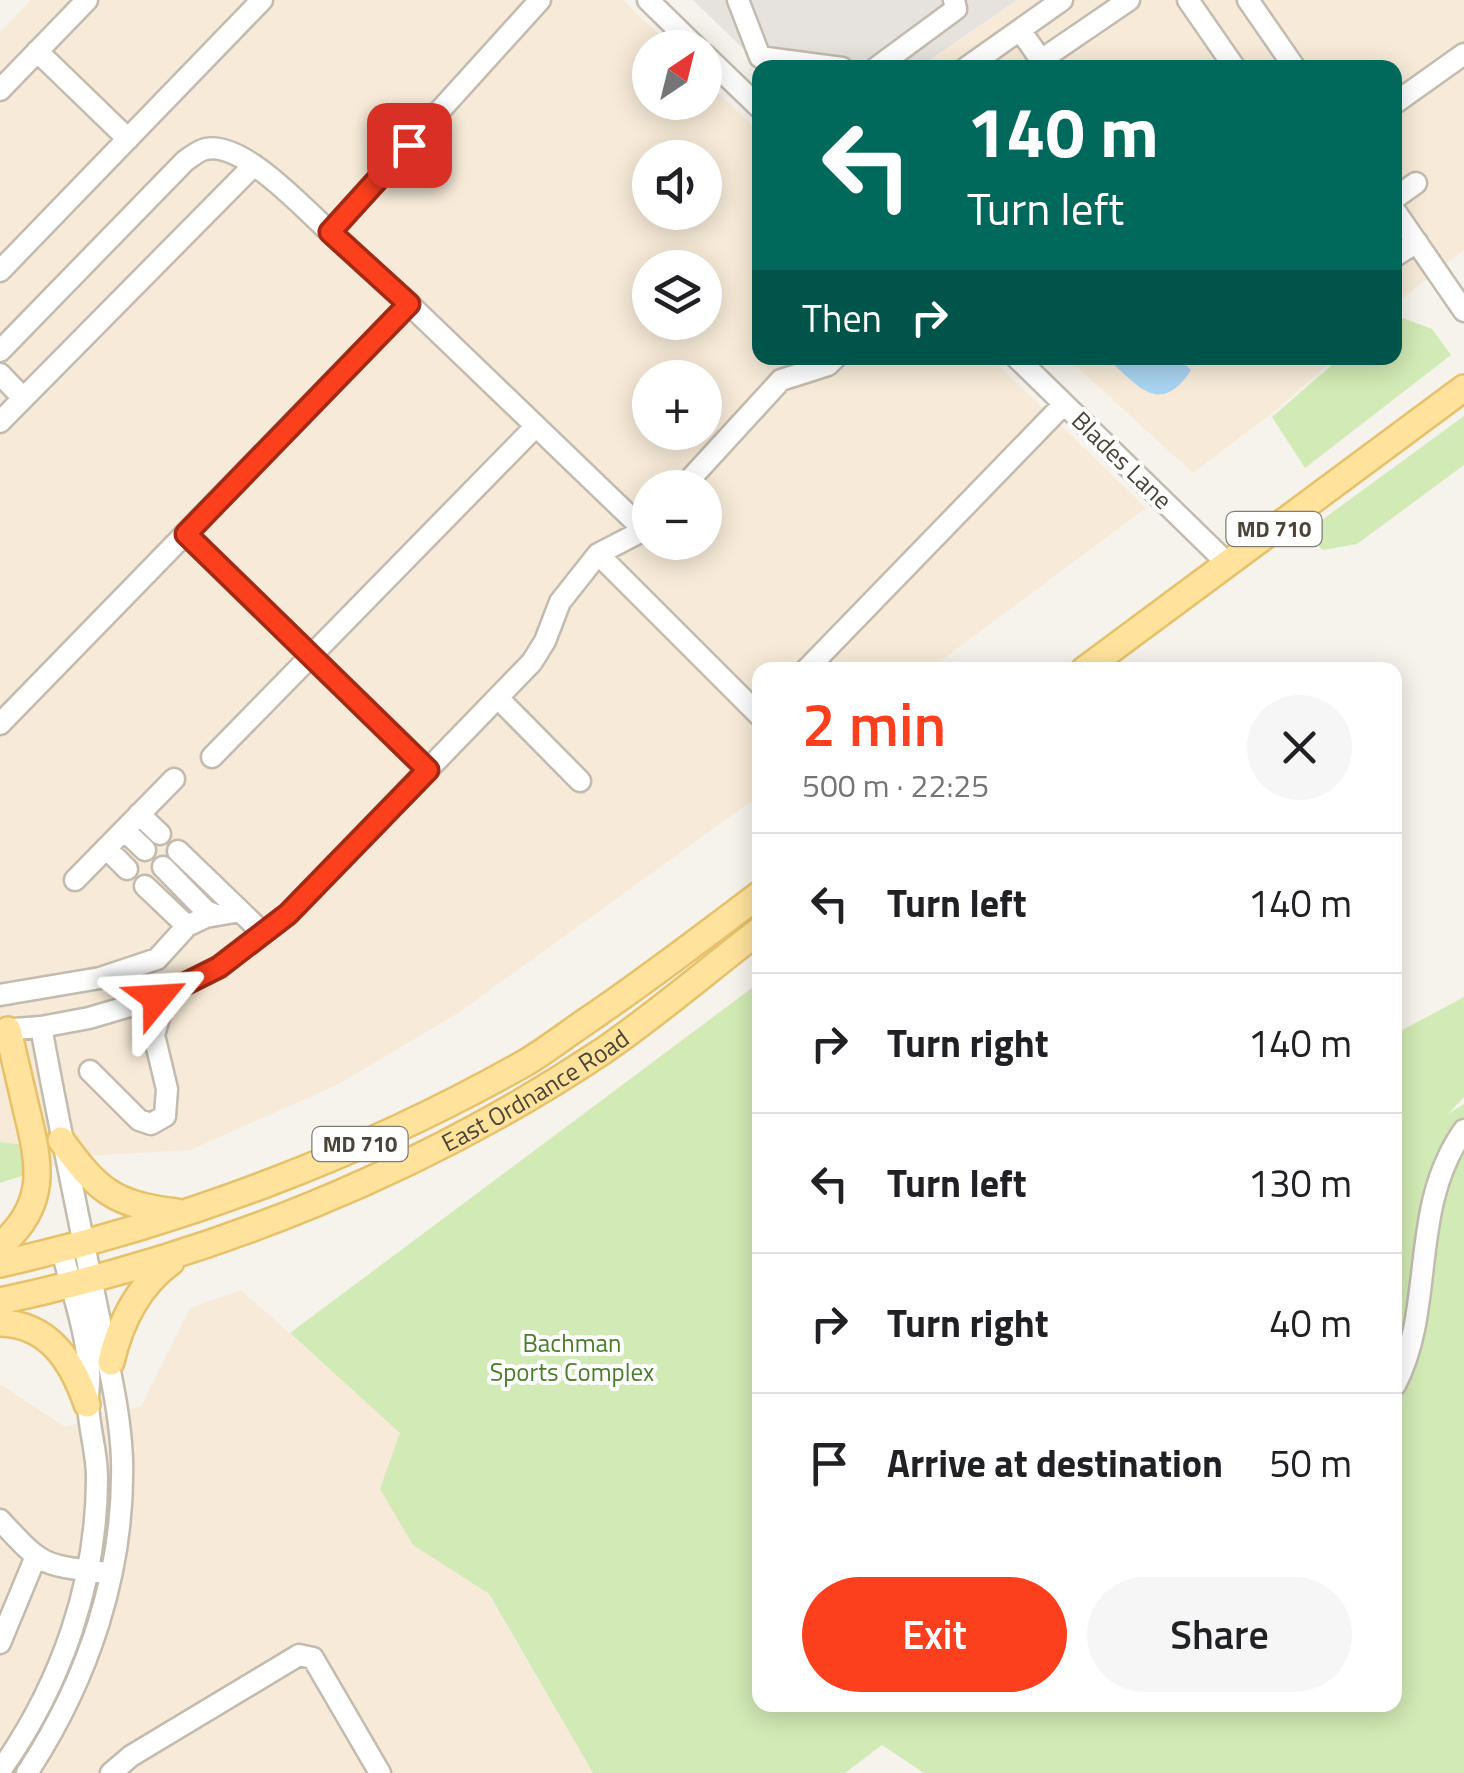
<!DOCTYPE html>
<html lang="en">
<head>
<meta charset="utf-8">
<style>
	:root { --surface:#fff; --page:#f6f6f6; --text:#202124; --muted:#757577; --line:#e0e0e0; --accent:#fc3f1d }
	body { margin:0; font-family:"Titillium Web",sans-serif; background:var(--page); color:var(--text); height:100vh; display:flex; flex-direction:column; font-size:38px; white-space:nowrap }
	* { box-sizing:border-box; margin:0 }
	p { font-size:32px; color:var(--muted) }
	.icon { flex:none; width:55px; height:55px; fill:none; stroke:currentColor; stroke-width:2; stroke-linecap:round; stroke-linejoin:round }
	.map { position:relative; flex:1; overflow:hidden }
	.side { position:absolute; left:752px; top:662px; width:650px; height:1050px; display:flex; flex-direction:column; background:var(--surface); border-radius:20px; box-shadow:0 5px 25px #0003 }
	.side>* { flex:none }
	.guide { position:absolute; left:752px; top:60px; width:650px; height:305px; border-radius:20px; box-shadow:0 5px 25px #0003; background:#00695c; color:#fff; overflow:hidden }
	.needle { width:65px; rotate:35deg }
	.controls { position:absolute; left:632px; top:30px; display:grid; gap:20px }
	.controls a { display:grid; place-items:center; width:90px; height:90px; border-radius:50%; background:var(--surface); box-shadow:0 5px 25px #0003; font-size:50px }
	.pin { position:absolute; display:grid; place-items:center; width:85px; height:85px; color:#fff; margin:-42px; border-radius:20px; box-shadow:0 5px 15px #0006 }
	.me { position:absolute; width:110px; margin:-55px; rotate:63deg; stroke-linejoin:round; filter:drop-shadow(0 0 8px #0008) }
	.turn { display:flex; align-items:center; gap:35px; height:210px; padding:0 50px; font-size:45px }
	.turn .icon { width:130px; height:130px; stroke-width:2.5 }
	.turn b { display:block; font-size:70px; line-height:85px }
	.then { display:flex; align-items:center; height:95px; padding:0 50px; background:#0003; gap:20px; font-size:38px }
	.round { display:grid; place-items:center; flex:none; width:105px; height:105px; border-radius:52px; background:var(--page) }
	.headline { display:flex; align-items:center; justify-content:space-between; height:170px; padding:0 50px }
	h1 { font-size:60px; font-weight:600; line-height:75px; color:var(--accent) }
	.primary-button { display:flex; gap:20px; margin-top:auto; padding:20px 50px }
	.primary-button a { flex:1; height:115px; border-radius:60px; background:var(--accent); color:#fff; font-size:40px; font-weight:600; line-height:115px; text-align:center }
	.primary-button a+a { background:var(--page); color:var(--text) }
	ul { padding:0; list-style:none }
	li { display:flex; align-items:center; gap:30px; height:140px; padding:0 50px; border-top:2px solid var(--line) }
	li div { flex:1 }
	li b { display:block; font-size:38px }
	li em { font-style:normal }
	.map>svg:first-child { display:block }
	.commercial { fill:#f7ead8; fill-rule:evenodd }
	.industrial { fill:#e6e2dd }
	.green { fill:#d2eab5 }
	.water { fill:#a9d4f2 }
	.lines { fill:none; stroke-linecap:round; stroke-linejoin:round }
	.minor-casing { stroke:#c2bbae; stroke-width:25 }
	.major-casing { stroke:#e6c16a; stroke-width:30 }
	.minor { stroke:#fff; stroke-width:20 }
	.major { stroke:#ffe39c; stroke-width:25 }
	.route-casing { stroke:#a42913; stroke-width:25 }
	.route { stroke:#fc3f1d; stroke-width:18 }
	.labels { text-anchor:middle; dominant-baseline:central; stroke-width:8; stroke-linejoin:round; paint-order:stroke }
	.shield { fill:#fff; stroke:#817c74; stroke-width:2.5 }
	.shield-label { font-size:22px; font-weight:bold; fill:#4b4439 }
	.street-label { font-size:25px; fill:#4b4439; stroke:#fff }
	.park-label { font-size:25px; fill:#4a7f2a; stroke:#fff }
</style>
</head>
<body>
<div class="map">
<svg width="1464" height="1773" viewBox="0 0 1464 1773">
	<rect width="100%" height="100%" fill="#f6f3ec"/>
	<path class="commercial" d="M31,0H623L672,47L650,48V102H705V80L760,133V358H991L1146,508L928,670H760V795L458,1013L337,1085L190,1150L86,1156L31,1173L25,1145L0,1142V32ZM650,158H705V212H650ZM650,268H705V322H650ZM650,378H705V432H650ZM650,488H705V542H650Z
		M1017,0H1464V250L1395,304V68H919Z
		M1067,358H1335L1275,411L1193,473Z
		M241,1290L401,1433L413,1545L488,1594L593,1773H0V1384L65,1427L141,1406L190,1308Z"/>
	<path class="industrial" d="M693,0H1017L918,68L762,67Z"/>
	<path class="green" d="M1395,315L1432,329L1451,355L1305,468L1272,417L1340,358H1395Z
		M1464,416V465L1357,544L1323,550L1317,545L1315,525Z
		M760,982V1705H1395V1034L1464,997V1097L1448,1114L1464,1104V1773H924L882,1745L845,1773H593L489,1594L413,1545L380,1489L400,1433L290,1333Z
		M0,1142L25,1145L31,1173L0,1183Z"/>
	<path class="water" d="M1107,358H1178L1191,370C1160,418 1137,385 1107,358Z"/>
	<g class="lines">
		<g class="minor-casing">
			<path id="minor" d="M648,0L697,48
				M738,0L760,57
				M1188,0L1235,68
				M1248,0L1295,68
				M1020,30L1041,60L1129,0
				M37,51L128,139
				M705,55L760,108
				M760,57L842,68
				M876,68L956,9L954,0
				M966,68L1062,0
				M0,90L87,0
				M1395,103L1464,54
				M1395,198L1416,183
				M1395,211L1464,311
				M1395,256L1417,242
				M0,271L262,0
				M409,304L644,530
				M0,351L185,161C191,157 199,150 206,149C243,141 304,209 330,232
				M1017,358L1227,563
				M0,374L23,398
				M0,422L254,165
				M682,488L781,380L828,365L835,358
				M186,534L428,770
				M598,554L644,530L650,523
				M806,670L1064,404
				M498,698L580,781
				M0,724L409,304L330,232L540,0
				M212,757L536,426
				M139,814L160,834
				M124,830L145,850
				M106,848L127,869
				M178,851L263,933
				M163,867L206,911L216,915
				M75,880L174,779
				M145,886L187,926L206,917L240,911
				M0,995L100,978L157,959L187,926
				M0,1030L41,1027L89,1018L157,998L219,967L288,914L532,662L545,641L560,602L598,554L760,716
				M90,1071L139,1120L151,1124L165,1116L167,1089L154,1035L161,1011
				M1395,1385C1436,1307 1408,1209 1464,1130
				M0,1520C41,1564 40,1565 100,1572
				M0,1643L36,1556
				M0,1771C61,1685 97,1583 97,1477C97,1451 88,1426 88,1401C88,1390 90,1380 89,1370C86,1330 71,1288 62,1250
				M27,1773C88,1680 125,1572 122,1459C120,1410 108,1364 99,1317C79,1221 59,1125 41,1027
				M111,1773L131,1756L299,1655L313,1658L380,1773"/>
		</g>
		<g class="major-casing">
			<g id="major">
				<path d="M1084,670L1464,388"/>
				<path d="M61,1140C98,1191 113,1204 176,1212"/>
				<path d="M0,1246C49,1204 40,1164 26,1108C20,1082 14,1056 8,1030"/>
				<path d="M0,1264C182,1223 362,1155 525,1063C547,1050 567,1034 588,1020C647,980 703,937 760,894"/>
				<path id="s1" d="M0,1301C212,1256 422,1172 603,1051C657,1014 708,970 760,930"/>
				<path d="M0,1323C49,1324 72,1361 87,1404"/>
				<path d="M111,1362C120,1323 137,1287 171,1262"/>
			</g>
		</g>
		<use href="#minor" class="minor"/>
		<use href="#major" class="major"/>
	</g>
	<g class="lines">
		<g class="route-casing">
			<path id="route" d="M157,998L219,967L288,914L428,770L186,534L409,304L330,232L409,145"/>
		</g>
		<use href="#route" class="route"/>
	</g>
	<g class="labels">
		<g class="shield">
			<rect x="1226.5" y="512" width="95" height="34" rx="8"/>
			<rect x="312.5" y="1127" width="95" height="34" rx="8"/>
		</g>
		<g class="shield-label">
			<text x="1274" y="529">MD 710</text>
			<text x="360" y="1144">MD 710</text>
		</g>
		<g class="street-label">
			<text transform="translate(1122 460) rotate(44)">Blades Lane</text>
			<text stroke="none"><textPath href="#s1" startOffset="578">East Ordnance Road</textPath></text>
		</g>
		<g class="park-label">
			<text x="572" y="1343">Bachman<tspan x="572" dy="29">Sports Complex</tspan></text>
		</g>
	</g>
</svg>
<div class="controls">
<a><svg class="needle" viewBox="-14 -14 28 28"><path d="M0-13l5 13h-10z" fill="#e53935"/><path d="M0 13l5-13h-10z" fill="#757577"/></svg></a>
<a><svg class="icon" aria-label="sound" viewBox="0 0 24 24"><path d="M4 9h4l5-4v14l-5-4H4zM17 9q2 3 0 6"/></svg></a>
<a><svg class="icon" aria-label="layers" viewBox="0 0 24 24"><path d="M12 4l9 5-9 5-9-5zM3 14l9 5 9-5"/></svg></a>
<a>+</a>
<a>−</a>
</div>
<div class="pin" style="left:409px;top:145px;background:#d93025"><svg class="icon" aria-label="arrive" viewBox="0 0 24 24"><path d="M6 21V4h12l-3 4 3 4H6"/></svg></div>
<svg class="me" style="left:157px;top:998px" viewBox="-20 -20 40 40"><path d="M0-17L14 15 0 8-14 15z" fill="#fc3f1d" stroke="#fff" stroke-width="4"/></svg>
<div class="guide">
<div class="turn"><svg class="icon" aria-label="left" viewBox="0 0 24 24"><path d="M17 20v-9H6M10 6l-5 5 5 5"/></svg><div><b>140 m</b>Turn left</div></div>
<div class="then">Then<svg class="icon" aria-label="right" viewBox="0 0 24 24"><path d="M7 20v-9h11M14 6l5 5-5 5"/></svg></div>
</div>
<section class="side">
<div class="headline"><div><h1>2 min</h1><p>500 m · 22:25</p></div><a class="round"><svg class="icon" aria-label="close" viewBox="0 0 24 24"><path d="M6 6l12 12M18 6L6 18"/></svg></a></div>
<ul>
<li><svg class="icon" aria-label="left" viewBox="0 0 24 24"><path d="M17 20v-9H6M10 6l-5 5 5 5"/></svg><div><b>Turn left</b></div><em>140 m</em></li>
<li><svg class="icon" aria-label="right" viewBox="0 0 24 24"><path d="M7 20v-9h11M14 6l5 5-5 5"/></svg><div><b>Turn right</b></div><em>140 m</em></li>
<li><svg class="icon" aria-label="left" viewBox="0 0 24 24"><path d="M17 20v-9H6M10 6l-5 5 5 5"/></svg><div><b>Turn left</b></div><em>130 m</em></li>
<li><svg class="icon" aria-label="right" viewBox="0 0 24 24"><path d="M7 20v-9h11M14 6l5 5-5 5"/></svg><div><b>Turn right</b></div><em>40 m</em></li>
<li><svg class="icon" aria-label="arrive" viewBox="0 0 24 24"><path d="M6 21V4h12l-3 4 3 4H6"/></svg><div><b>Arrive at destination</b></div><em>50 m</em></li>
</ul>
<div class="primary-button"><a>Exit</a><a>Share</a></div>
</section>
</div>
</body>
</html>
